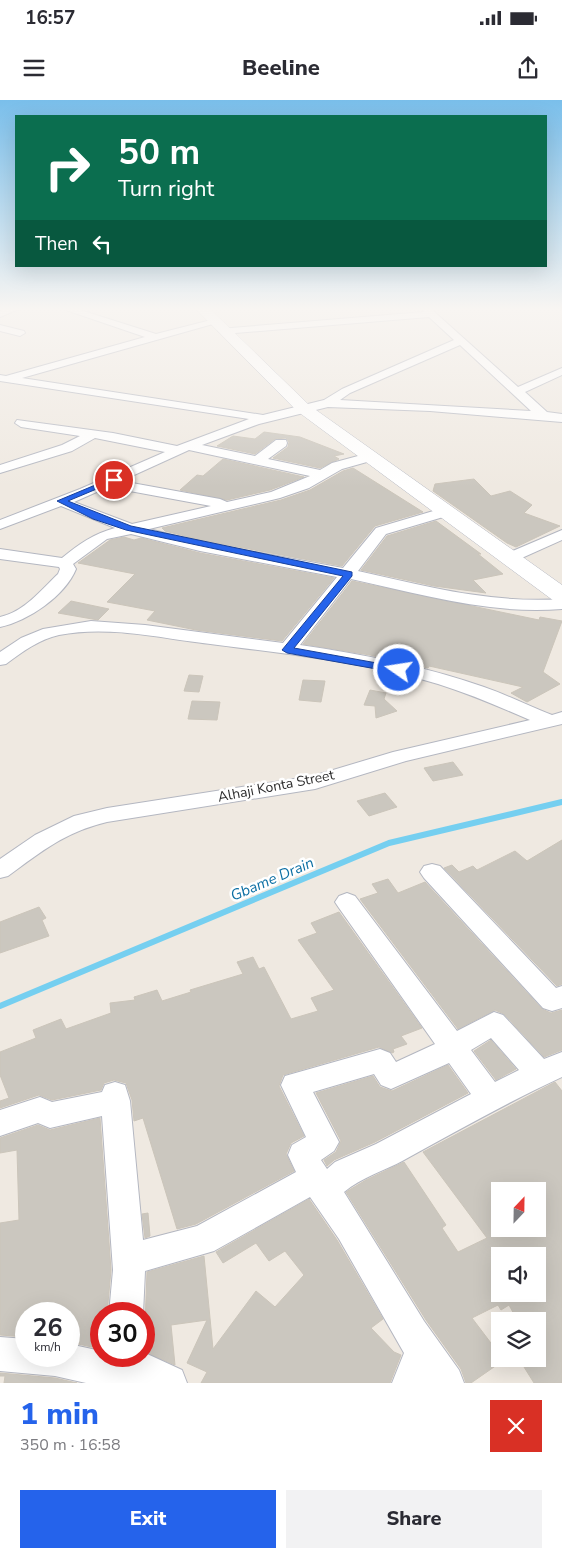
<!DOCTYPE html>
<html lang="en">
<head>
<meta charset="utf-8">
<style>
	:root { --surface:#fff; --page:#f2f2f3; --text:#2b2b33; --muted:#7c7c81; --accent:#2563eb }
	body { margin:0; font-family:"Nunito Sans",sans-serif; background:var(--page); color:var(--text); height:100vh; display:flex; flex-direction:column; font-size:19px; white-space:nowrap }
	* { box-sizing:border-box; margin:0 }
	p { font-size:16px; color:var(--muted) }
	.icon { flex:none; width:28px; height:28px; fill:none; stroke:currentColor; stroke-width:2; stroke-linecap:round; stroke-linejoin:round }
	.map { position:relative; height:1283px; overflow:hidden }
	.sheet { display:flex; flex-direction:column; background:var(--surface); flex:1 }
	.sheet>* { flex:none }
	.guide { position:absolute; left:15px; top:15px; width:532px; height:152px; border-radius:0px; box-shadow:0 5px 20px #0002; background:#0b6e4f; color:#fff; overflow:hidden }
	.needle { width:32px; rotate:22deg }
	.buttons { position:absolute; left:491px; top:1082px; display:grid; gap:10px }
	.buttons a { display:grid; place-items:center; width:55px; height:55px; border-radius:0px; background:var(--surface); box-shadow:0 5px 20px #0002; font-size:25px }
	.speed { position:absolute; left:15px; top:1202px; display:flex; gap:10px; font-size:25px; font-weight:700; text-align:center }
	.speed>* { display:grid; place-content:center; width:65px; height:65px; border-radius:50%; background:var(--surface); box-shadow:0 5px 20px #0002; line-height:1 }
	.speed small { font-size:12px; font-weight:400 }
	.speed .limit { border:8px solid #d22; background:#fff; color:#111 }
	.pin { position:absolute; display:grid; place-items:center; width:42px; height:42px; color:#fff; margin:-21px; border:2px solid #fff; border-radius:50%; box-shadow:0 1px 5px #0007 }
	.me { position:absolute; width:55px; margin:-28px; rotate:283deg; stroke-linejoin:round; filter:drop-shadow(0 0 4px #0008) }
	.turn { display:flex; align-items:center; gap:18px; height:105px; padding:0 20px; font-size:22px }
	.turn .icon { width:65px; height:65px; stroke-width:2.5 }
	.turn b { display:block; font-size:35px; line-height:42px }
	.then { display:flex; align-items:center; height:48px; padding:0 20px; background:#0003; gap:10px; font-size:19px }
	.round { display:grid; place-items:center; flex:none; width:52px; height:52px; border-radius:0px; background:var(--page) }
	.summary { display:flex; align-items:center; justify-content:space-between; height:85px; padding:0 20px }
	h1 { font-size:30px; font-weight:800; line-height:38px; color:var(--accent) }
	.primary-button { display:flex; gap:10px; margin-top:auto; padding:10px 20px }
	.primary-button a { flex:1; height:58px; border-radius:0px; background:var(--accent); color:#fff; font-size:20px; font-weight:800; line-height:58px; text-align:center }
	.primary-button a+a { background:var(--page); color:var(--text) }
	.status { display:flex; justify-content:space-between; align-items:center; height:35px; padding:0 25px; background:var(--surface); direction:ltr }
	.status svg { height:14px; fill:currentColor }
	header { display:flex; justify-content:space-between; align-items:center; height:65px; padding:0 20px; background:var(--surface); font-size:22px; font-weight:800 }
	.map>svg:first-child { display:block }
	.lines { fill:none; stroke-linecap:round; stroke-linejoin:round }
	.stream { stroke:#75cff0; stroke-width:6 }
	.building { fill:#cbc7bf; stroke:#cbc5ba; fill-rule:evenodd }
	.minor-casing { stroke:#b4b7c1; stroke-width:2 }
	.secondary-casing { stroke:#b4b7c1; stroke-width:1 }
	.minor { fill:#fff; fill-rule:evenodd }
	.secondary { fill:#fff; fill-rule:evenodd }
	.route { fill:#2563eb; stroke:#184099 }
	.labels { text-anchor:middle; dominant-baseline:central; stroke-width:5; stroke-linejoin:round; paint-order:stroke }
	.street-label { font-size:14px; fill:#2e2e2e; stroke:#fff }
	.water-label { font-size:15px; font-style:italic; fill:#0d6fa3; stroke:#fff }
</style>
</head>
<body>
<div class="status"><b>16:57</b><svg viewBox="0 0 49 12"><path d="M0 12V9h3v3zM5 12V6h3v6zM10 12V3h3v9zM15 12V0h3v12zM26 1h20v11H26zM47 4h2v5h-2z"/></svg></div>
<header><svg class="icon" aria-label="menu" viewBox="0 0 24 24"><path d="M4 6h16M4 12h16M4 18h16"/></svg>Beeline<svg class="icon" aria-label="share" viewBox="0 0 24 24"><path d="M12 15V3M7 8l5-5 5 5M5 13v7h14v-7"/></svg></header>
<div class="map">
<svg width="562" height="1283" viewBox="0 0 562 1283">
	<rect width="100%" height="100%" fill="#efe9e1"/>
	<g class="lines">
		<path class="stream" d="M0,906L389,743L562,702"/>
	</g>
	<path class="building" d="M264,332L300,337L344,354L334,356L339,359L320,368L273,358L288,347L289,342L286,338L275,339L255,354L217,346L233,336L255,339Z
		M223,359L304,377L270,390L227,400L180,390L197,375L203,376Z
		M353,368L423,412L375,426L342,466L200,440L165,431L162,428L281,400L310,390L343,371Z
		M474,379L491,396L510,391L532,405L524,413L560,426L516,447L507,443L433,391L435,384Z
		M436,421L481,454H478L503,474L473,480L486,493L434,486L361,470L387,436Z
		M124,437L134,440L141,438L200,453L334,478L282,541L196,530L147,520L155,511L107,502L135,474L78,463L110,440Z
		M352,481L539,520L540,517L562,521L543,572L560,584L527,602L511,593L523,587L429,566L428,568L370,555L303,544Z
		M71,501L109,509L98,520L58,513Z
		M189,575L203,576L199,592L184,591Z
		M303,580L325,581L321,602L299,600Z
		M370,590L386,593L384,599L397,611L376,618L375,606L364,605Z
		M192,601L220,602L217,620L188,619Z
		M453,662L463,675L433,681L424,668Z
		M385,693L397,707L369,716L357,701Z
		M562,740V884L557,886L444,768L452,765L459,772L473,766L477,770L515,751L527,761Z
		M388,779L398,793L425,782L542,909L551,913L562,910V950L544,957L504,914L495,910L458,929L360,799L378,793L372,784Z
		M39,807L46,818L42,820L49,836L0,853V822Z
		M339,812L422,928L401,936L407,944L393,949L394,952L392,953L379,947L283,975L279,986L304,1036L291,1043L286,1054L294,1071L196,1124L177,1129L143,1018L134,1021L132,1000L126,983L114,980L104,983L101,990L52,1000L39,995L0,1008V1001L9,998L0,975V952L36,938L33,930L61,919L66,929L111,913L110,903L135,900L134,897L157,890L162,901L191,892L190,890L243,874L237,862L253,857L259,869L264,867L291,919L318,911L311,898L334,890L298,840L317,833L311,823Z
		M491,940L516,969L496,980L474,951Z
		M448,965L468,993L375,1042L334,1060L327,1066L324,1060L336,1052L341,1041L316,993L373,976L380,987L392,991Z
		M555,982L562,991V1283H534L519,1259H538V1221H524L520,1214L515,1216L509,1205L501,1210L498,1205L472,1218L500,1255V1259L504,1260L471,1283H466L461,1269L426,1220L346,1092L366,1080L404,1062L446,1125L442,1128L458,1152L487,1138L423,1052ZM500,1091H538V1129H500ZM500,1156H538V1194H500Z
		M100,1018L111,1170L107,1214H101V1240H93L92,1247L69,1242L71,1218L69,1214H26V1237L0,1235V1123L19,1120L17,1050L0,1053V1038L38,1025L50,1030Z
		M309,1099L337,1140L383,1219L371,1228L394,1252L401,1255L390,1283H201L207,1272L187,1263L207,1220L171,1225L175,1265L144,1252L147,1172L204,1156L213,1249L256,1191L275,1207L304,1175L285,1151L269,1161L256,1143L223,1163L216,1152Z
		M148,1113L150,1136L145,1138L142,1114Z
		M0,1273L55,1278L77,1283H4L5,1276H0Z"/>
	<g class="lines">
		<g class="minor-casing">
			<path id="minor" d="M8,208H21L0,217V211Z
				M60,208H74L156,234L215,219L220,222L22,278L263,315L324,300L342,289L454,240L429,217L223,234L218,231L219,229L424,212L420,208H430L518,287L562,268V275L525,292L547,312L562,314V322L430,311L328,307L259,324L202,345L255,356L276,340H286L287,343L286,346L268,359L320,370L332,363L369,353L376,357L374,360L342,369L309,388L280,398L149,429L200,442L343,468L376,428L440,409H450L452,412L450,415L386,434L358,471C425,486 492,504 562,499V509C490,515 421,494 351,479L300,545C362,554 424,566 484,587C507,595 529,606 552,615L562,612V624L406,661L315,689L107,722C65,732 42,751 8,776L0,778V759L35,735L74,716L107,708L313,676L393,652L530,620C500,607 470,594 438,584C359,560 277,553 195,542C151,536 104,526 59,535C40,539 22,552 6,564L0,565V552L21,538L43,529L91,521L145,525L283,543L337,477L200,451L131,434L107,439L73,464L76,469C65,496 28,521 0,527V517C24,512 41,490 58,474L60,469L59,467L0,459V449L62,458C79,444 93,434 115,428L61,406L0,429V420L80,389L165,352L95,338L72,351L0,373V365L62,345L80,336L21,327L15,323L17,320L113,333L177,346L249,319L0,281V275L6,276L145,237ZM460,245L531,311L340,300L350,293ZM189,350L310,376L271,392L227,402L220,399L121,381ZM108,387L211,406L132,424L74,402Z
				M0,225L24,231L25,233L20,236L0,231Z
				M562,430V440L515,461L509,463L501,458L503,455Z
				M432,764L440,766L556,888L562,886V908L552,911L543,908L424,778L420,772L424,766Z
				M347,793L355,796L457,931L494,912L503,915L544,959L562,952V977C508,1002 457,1031 404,1060C384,1071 362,1077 344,1092L424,1221L459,1270L464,1283H392L404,1253L339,1139L310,1097L214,1151L145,1171L143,1214H109L113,1170L102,1016L50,1028L38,1023L0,1036V1010L40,997L52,1002L102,992L105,985L115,982L125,985L130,1001L143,1140L197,1126L296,1072L288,1055L292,1045L306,1037L281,985L285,976L380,949L390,953L396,962L435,944L339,808L335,802L339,796ZM491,938L519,970L495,982L471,950ZM449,963L471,994L376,1044L335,1062L327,1069L321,1060L334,1051L339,1042L313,992L374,974L381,985L391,989Z
				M0,1237L26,1239V1256H69V1244L101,1251V1256H144L145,1253L182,1270L187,1283H86L55,1276L0,1271Z"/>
		</g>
		<g class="secondary-casing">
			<path id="secondary" d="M195,208H209L309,305L562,485V503L554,501L297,311Z"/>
		</g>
		<use href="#minor" class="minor"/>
		<use href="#secondary" class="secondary"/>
	</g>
	<linearGradient id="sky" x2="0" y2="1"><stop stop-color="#7abfeb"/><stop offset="0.54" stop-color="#f8f5f2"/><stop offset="1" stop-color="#f8f5f2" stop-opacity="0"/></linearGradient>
	<rect width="562" height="387" fill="url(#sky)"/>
	<path class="route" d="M112,378L118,380L68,401L131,426L352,472V476L294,548L399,567L404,570L399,573L287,553L282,550L343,476L126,430L93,419L57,401Z"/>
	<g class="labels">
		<g class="street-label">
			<text transform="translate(276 686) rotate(-11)">Alhaji Konta Street</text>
		</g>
		<g class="water-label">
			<text transform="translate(272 779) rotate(-23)">Gbame Drain</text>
		</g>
	</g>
</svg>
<div class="buttons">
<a><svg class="needle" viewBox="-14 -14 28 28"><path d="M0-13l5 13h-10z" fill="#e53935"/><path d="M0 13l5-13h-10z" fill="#7c7c81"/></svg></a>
<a><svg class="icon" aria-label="sound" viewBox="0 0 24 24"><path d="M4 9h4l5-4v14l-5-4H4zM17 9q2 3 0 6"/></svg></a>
<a><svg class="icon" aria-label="layers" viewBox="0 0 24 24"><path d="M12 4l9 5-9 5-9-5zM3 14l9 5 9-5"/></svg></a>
</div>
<div class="speed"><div>26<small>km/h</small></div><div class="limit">30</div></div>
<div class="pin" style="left:114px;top:380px;background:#d93025"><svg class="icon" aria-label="arrive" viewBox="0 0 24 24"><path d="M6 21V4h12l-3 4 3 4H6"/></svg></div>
<svg class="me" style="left:399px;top:570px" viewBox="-20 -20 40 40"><circle r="17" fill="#2563eb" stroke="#fff" stroke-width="3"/><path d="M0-11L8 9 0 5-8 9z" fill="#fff"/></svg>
<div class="guide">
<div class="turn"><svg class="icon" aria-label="right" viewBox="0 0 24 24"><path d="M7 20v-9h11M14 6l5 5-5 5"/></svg><div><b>50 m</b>Turn right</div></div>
<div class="then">Then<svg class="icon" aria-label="left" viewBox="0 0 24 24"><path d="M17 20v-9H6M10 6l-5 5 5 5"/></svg></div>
</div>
</div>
<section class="sheet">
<div class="summary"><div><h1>1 min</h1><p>350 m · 16:58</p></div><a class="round" style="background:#d93025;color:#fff"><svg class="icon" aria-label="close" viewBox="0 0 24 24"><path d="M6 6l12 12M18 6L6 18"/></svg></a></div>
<div class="primary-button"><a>Exit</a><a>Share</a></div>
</section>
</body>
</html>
